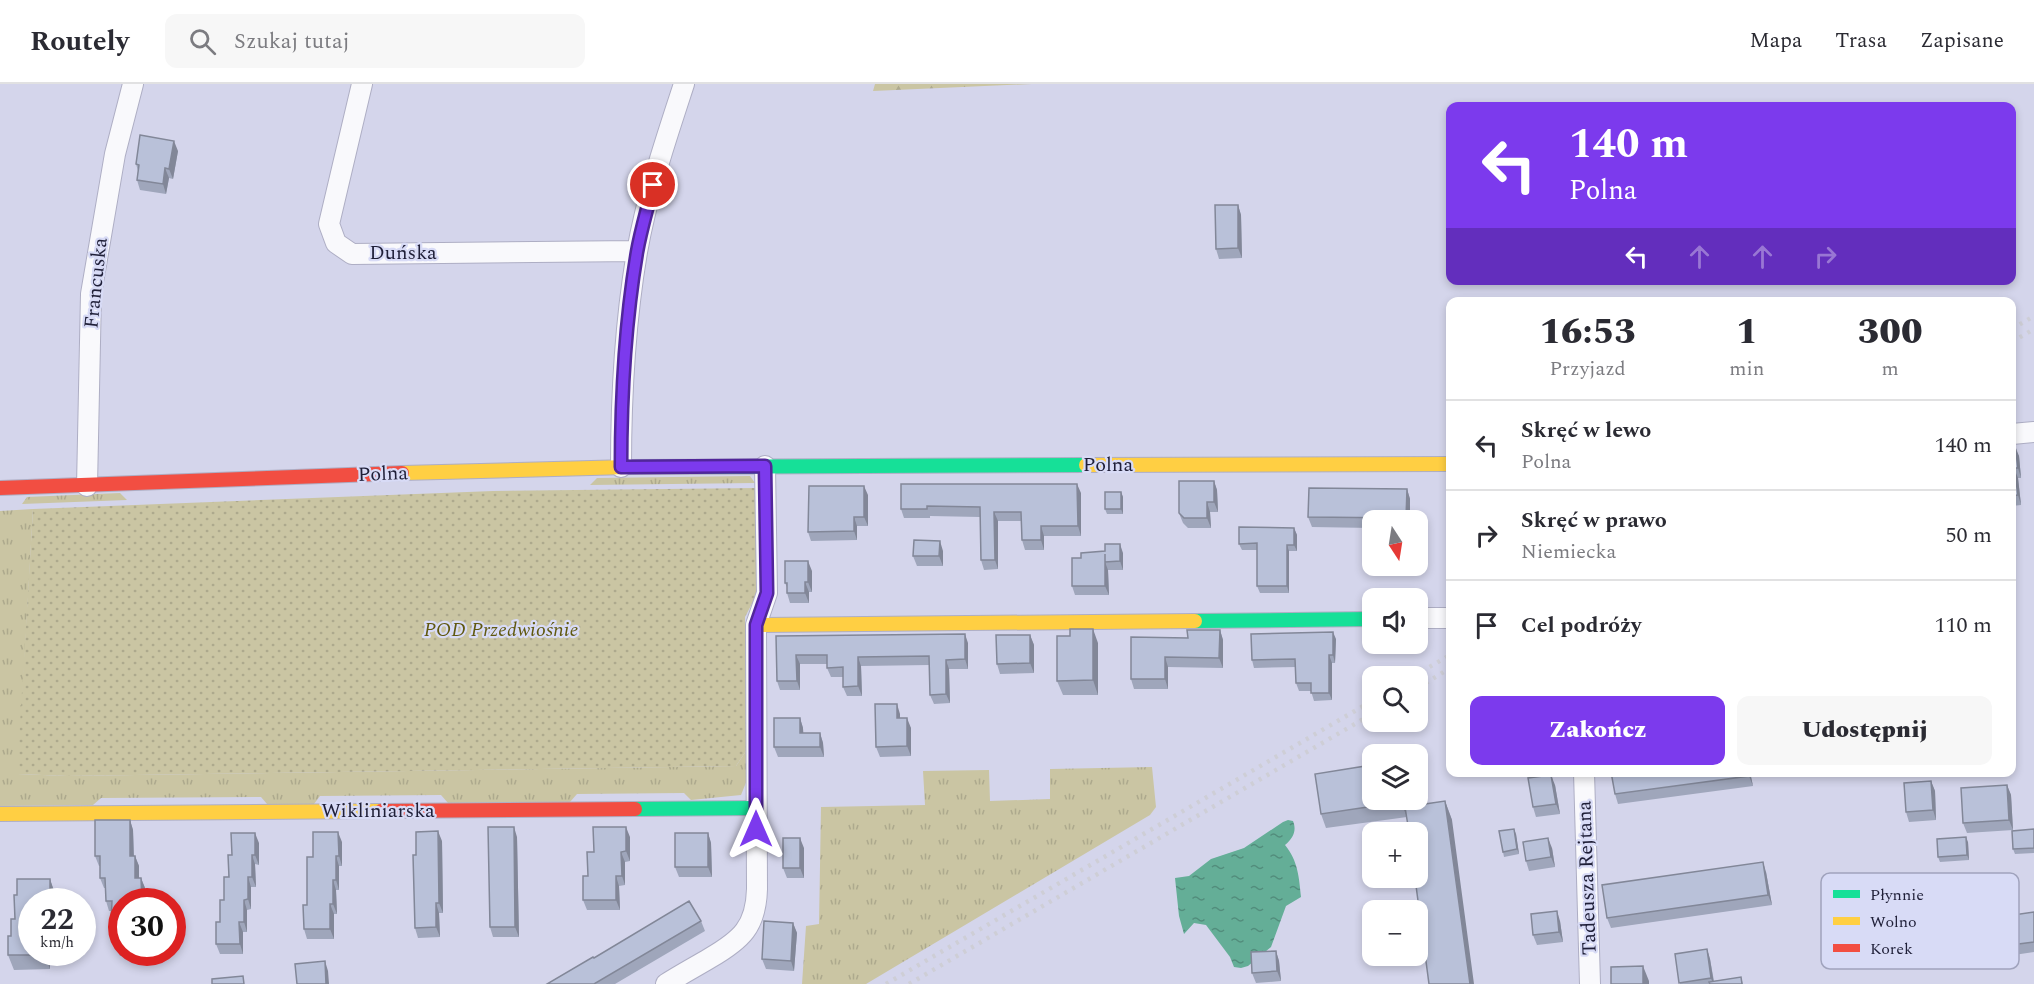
<!DOCTYPE html>
<html lang="pl">
<head>
<meta charset="utf-8">
<style>
	:root { --surface:#fff; --page:#f7f7f7; --text:#2b2b33; --muted:#7c7c81; --line:#e1e1e2; --accent:#7c3aed }
	body { margin:0; font-family:Spectral,serif; background:var(--page); color:var(--text); height:100vh; display:flex; flex-direction:column; font-size:22px; white-space:nowrap }
	* { box-sizing:border-box; margin:0 }
	p { font-size:20px; color:var(--muted) }
	.icon { flex:none; width:33px; height:33px; fill:none; stroke:currentColor; stroke-width:2; stroke-linecap:round; stroke-linejoin:round }
	.map { position:relative; flex:1; overflow:hidden }
	.drawer { position:absolute; left:1446px; top:213px; width:570px; height:480px; display:flex; flex-direction:column; background:var(--surface); border-radius:12px; box-shadow:0 3px 9px #0003 }
	.drawer>* { flex:none }
	.top-card { position:absolute; left:1446px; top:18px; width:570px; height:183px; border-radius:12px; box-shadow:0 3px 9px #0003; background:#7c3aed; color:#fff; overflow:hidden }
	.needle { width:39px; rotate:168deg }
	.fabs { position:absolute; left:1362px; top:426px; display:grid; gap:12px }
	.fabs a { display:grid; place-items:center; width:66px; height:66px; border-radius:12px; background:var(--surface); box-shadow:0 3px 9px #0003; font-size:30px }
	.speed { position:absolute; left:18px; top:804px; display:flex; gap:12px; font-size:30px; font-weight:700; text-align:center }
	.speed>* { display:grid; place-content:center; width:78px; height:78px; border-radius:50%; background:var(--surface); box-shadow:0 3px 9px #0003; line-height:1 }
	.speed small { font-size:15px; font-weight:400 }
	.speed .limit { border:9px solid #d22; background:#fff; color:#111 }
	.pin { position:absolute; display:grid; place-items:center; width:51px; height:51px; color:#fff; margin:-26px; border:3px solid #fff; border-radius:50%; box-shadow:0 2px 6px #0007 }
	.me { position:absolute; width:66px; margin:-33px; rotate:0deg; stroke-linejoin:round; filter:drop-shadow(0 0 4px #0008) }
	.turn { display:flex; align-items:center; gap:21px; height:126px; padding:0 24px; font-size:27px }
	.turn .icon { width:78px; height:78px; stroke-width:2.5 }
	.turn b { display:block; font-size:42px; line-height:51px }
	.lanes { display:flex; align-items:center; height:57px; padding:0 24px; background:#0003; justify-content:center; gap:30px; direction:ltr }
	.lanes .off { opacity:.35 }
	.eta { display:flex; justify-content:space-evenly; align-items:center; height:102px; text-align:center }
	.eta b { font-size:36px; font-weight:800; line-height:42px }
	.button { display:flex; gap:12px; margin-top:auto; padding:12px 24px }
	.button a { flex:1; height:69px; border-radius:12px; background:var(--accent); color:#fff; font-size:24px; font-weight:800; line-height:69px; text-align:center }
	.button a+a { background:var(--page); color:var(--text) }
	ul { padding:0; list-style:none }
	li { display:flex; align-items:center; gap:18px; height:90px; padding:0 24px; border-top:2px solid var(--line) }
	li div { flex:1 }
	li b { display:block; font-size:22px }
	li em { font-style:normal }
	header { display:flex; align-items:center; gap:36px; box-sizing:border-box; height:84px; padding:0 30px; background:var(--surface); border-bottom:2px solid var(--line) }
	header strong { font-size:28px }
	nav { display:flex; gap:33px; margin-inline-start:auto; font-size:21px }
	.search { width:420px; height:54px; background:var(--page); display:flex; align-items:center; gap:15px; box-sizing:border-box; padding:0 21px; border-radius:12px; color:var(--muted); font-size:22px }
	.map>svg:first-child { display:block }
	.grass { fill:url(#grass-tufts) }
	.forest { fill:url(#forest-firs) }
	.garden { fill:url(#garden-dots) }
	.water { fill:url(#water-ripples) }
	.lines { fill:none; stroke-linecap:round; stroke-linejoin:round }
	.street-casing { stroke:#aeaec4; stroke-width:22 }
	.fast-casing { stroke:#aeaec4; stroke-width:16 }
	.slow-casing { stroke:#aeaec4; stroke-width:16 }
	.jam-casing { stroke:#aeaec4; stroke-width:16 }
	.street { stroke:#f9f9fc; stroke-width:20 }
	.fast { stroke:#16e098; stroke-width:14 }
	.slow { stroke:#ffcf43; stroke-width:14 }
	.jam { stroke:#f24e42; stroke-width:14 }
	.rail { stroke:#ceced6; stroke-width:4.5; stroke-dasharray:3 6; stroke-linecap:butt }
	.wall { fill:#9fa6bb }
	.shaded-wall { fill:#828798 }
	.building { fill:#b9c1d9; stroke:#828798; stroke-width:1.5 }
	.route-casing { stroke:#51269a; stroke-width:15 }
	.route { stroke:#7c3aed; stroke-width:10 }
	.labels { text-anchor:middle; dominant-baseline:central; stroke-width:4.5; stroke-linejoin:round; paint-order:stroke }
	.street-label { font-size:20px; fill:#1f1f38; stroke:#d8dbf6 }
	.park-label { font-size:20px; font-style:italic; fill:#60580f; stroke:#d8dbf6 }
	.key { fill:#d8dbf6; stroke:#a0a3bd; stroke-width:1.5 }
	.key-label { font-size:16px; fill:#1f1f38 }
</style>
</head>
<body>
<header>
<strong>Routely</strong>
<div class="search"><svg class="icon" aria-label="search" viewBox="0 0 24 24"><circle cx="10" cy="10" r="6"/><path d="M15 15l6 6"/></svg>Szukaj tutaj</div>
<nav><a>Mapa</a><a>Trasa</a><a>Zapisane</a></nav>
</header>
<div class="map">
<svg width="2034" height="900" viewBox="0 0 2034 900">
	<defs>
		<pattern id="grass-tufts" width="24" height="20" patternUnits="userSpaceOnUse" patternTransform="scale(1.5)"><rect width="24" height="20" fill="#cac5a3"/><path d="M3 7l-1-3M5 7V3M7 7l1-3M15 17l-1-3M17 17v-4M19 17l1-3" fill="none" stroke="#ada98d"/></pattern>
		<pattern id="forest-firs" width="22" height="20" patternUnits="userSpaceOnUse" patternTransform="scale(1.5)"><rect width="22" height="20" fill="#cac5a3"/><path d="M5 1l3.5 6h-7zM16 11l3.5 6h-7z" fill="#ada98d"/></pattern>
		<pattern id="garden-dots" width="8" height="8" patternUnits="userSpaceOnUse" patternTransform="scale(1.5)"><rect width="8" height="8" fill="#cac5a3"/><path d="M2 2h.1M6 6h.1" fill="none" stroke="#ada98d" stroke-width="1.8" stroke-linecap="round"/></pattern>
		<pattern id="water-ripples" width="26" height="14" patternUnits="userSpaceOnUse" patternTransform="scale(1.5)"><rect width="26" height="14" fill="#64ae97"/><path d="M2 4q2-2 4 0t4 0M15 11q2-2 4 0t4 0" fill="none" stroke="#528d7c"/></pattern>
	</defs>
	<rect width="100%" height="100%" fill="#d4d5eb"/>
	<path class="grass" d="M750,392L755,399L590,401L597,394Z
		M120,409L127,416L22,420L27,413Z
		M33,425L18,690L67,692L736,682L746,667L747,696L741,711L691,716L684,709L577,710L570,718L448,719L441,711L320,712L314,720H267L261,713L101,714L93,721L0,722V427Z
		M1152,683L1156,723L1150,731L866,900H802L806,842L819,840L821,723L925,721L923,687L989,686L990,717L1050,715V685Z"/>
	<path class="forest" d="M875,0H1032L873,7Z"/>
	<path class="garden" d="M756,404L757,510L745,533L746,667L736,682L67,692L17,690L33,425L493,407Z"/>
	<path class="water" d="M1288,736L1293,737C1297,747 1293,754 1285,761C1298,777 1299,793 1301,813L1286,822L1271,863L1248,882L1241,884L1234,883L1230,873L1206,841L1194,839L1184,850L1179,832L1175,794L1189,792L1211,775L1244,764L1283,738Z"/>
	<g class="lines">
		<g class="street-casing">
			<path id="street" d="M362,0L329,140L336,159L352,170L637,167
				M2012,350L2034,348
				M621,383C621,311 625,239 637,168C647,111 666,55 684,0
				M87,402L91,210L115,70L133,0
				M1418,534H1450
				M1584,688L1590,900
				M666,900C680,891 695,883 710,874C741,856 756,843 757,805L756,541L767,509L765,382"/>
		</g>
		<g class="fast-casing">
			<path id="fast" d="M628,383L1086,381
				M1195,537L1372,535
				M635,725L756,724"/>
		</g>
		<g class="slow-casing">
			<path id="slow" d="M1086,381L1450,380
				M402,389L628,383
				M756,541L1195,537
				M0,730L381,727"/>
		</g>
		<g class="jam-casing">
			<path id="jam" d="M0,404L402,389
				M381,727L635,725"/>
		</g>
		<use href="#street" class="street"/>
		<use href="#fast" class="fast"/>
		<use href="#slow" class="slow"/>
		<use href="#jam" class="jam"/>
		<path class="rail" d="M2012,245L2034,232
			M2012,258L2034,245
			M1414,592L1450,571
			M1418,604L1450,584
			M886,900L1372,617
			M909,900L1372,630"/>
	</g>
	<path class="wall" d="M178,67L173,95L169,94L166,110L140,106L137,96L138,87L136,80Z
		M1238,121L1241,131L1242,174L1219,175L1216,165Z
		M2012,362L2019,372L2021,394H2018L2021,421L2012,422Z
		M1214,397L1217,406L1218,428H1210L1211,444H1188L1183,439L1179,429Z
		M1407,405L1410,415V436H1372V444L1312,443L1308,433Z
		M1121,408L1123,413V430H1107L1105,425Z
		M1081,409V452H1044V466H1025L1022,456L1021,437H998V485L984,486L981,476L980,433L930,432V434H904L901,425Z
		M868,411V442H857V456L811,457L808,448Z
		M1294,444L1297,451V467H1289V509H1260L1257,502V466H1242L1239,460Z
		M943,467V482H917L913,472Z
		M1123,469V486H1108L1109,511H1075L1072,502L1081,474Z
		M812,487V508H809V519H790L787,509V503L785,499Z
		M1220,546L1223,556V584L1168,583V605H1134L1131,595L1188,554Z
		M1030,551L1034,561V589L1000,590L997,580Z
		M776,552L968,559V585H949L950,619L934,620L930,611L929,581L861,582L862,612H847L843,603V593H831L827,584V580H800V606H780L777,597Z
		M1336,555L1335,579H1332V616L1314,617L1311,607H1299L1296,599V583L1254,584L1252,576Z
		M1098,559V611H1063L1057,597Z
		M900,630V634L911,644V672L880,673L876,663Z
		M800,634L803,644V649H820L823,659L824,673H778L774,663Z
		M1611,688H1750L1753,702L1618,720L1615,710Z
		M1931,697L1935,707L1936,736L1909,738L1906,728Z
		M1555,701L1560,730L1536,733L1533,723Z
		M2007,701L2011,711L2013,746L1967,749L1963,739Z
		M1404,716L1405,723L1445,717L1452,736L1407,733L1326,744L1321,730Z
		M130,736L133,746L134,772H135L139,782V794H141L145,804V818H122V868H156V873L120,872L116,862V849H115L111,839V827H109L106,817V804H104L100,794V782H99L95,772Z
		M2034,745V769L2015,770L2013,765Z
		M708,749L711,759L712,793H679L675,783Z
		M1516,750L1519,770L1504,773L1503,768Z
		M517,753L519,853H493L490,843Z
		M630,753V777L625,778V801L619,802L620,826H587L583,816L594,768Z
		M442,757L443,829H439L440,853L418,854L415,844L416,771Z
		M342,758V782H339V806H336L337,830H334V855H307L304,845L313,773Z
		M1968,758L1969,776L1940,778L1938,773Z
		M259,759V781L255,780L256,803H251V825L247,826V848H243V870H220L216,860L232,771Z
		M804,764V794H787L783,784Z
		M1552,764L1555,783L1529,787L1526,777Z
		M1766,788L1772,821L1611,844L1607,834Z
		M17,795H50L55,810L56,818H32V868H50V885L14,886L8,871V852H11V835H15L14,811H17Z
		M1977,824L1981,836L2034,828V868L2007,872V874L1970,878L1968,873L1921,879L1917,869Z
		M701,837L705,847L615,900H547L594,874Z
		M1560,837L1563,858L1537,861L1533,851Z
		M793,839L797,849L794,887L766,885L762,875Z
		M1707,865L1710,875L1714,897L1741,893L1743,900H1680L1675,870Z
		M1276,867L1279,877L1281,897L1256,899L1252,889Z"/>
	<path class="shaded-wall" d="M174,57L178,67L173,95L169,85Z
		M165,84L169,94L166,110L163,100Z
		M1238,121L1241,131L1242,174L1238,164Z
		M2015,362L2019,372L2021,394L2018,384Z
		M2014,384L2018,394L2021,421L2018,411Z
		M1214,397L1217,406L1218,428L1214,418Z
		M1077,400L1081,409V452L1078,442Z
		M864,402L868,411V442L864,433Z
		M1407,405L1410,415V436H1407L1406,434Z
		M1121,408L1123,413V430L1121,425Z
		M1207,418L1210,428L1211,444L1207,434Z
		M994,428L998,437V485L995,476Z
		M854,433L857,442V456L854,447Z
		M1041,442L1044,452V466L1041,456Z
		M1294,444L1297,451V467L1294,461Z
		M940,457L943,467V482L939,472Z
		M1120,460L1123,469V486L1120,477Z
		M1287,461L1289,467V509L1287,502Z
		M808,477L812,487V508L808,498Z
		M1105,478L1108,486L1109,511L1105,502Z
		M805,498L809,508V519L805,509Z
		M1093,545L1098,559V611L1093,596Z
		M1220,546L1223,556V584L1219,574Z
		M1333,548L1336,555L1335,579L1333,571Z
		M965,550L968,559V585L965,575Z
		M1030,551L1034,561V589L1030,579Z
		M796,571L800,580V606L797,597Z
		M1329,571L1332,579V616L1329,609Z
		M858,573L861,582L862,612L858,602Z
		M1165,573L1168,583V605L1165,595Z
		M946,576L949,585L950,619L946,610Z
		M897,620L900,630V644L897,634Z
		M800,634L803,644L804,659L800,649Z
		M907,634L911,644V672L907,662Z
		M820,649L823,659L824,673L820,663Z
		M1748,688H1750L1753,702L1749,692Z
		M1551,691L1555,701L1560,730L1556,720Z
		M1931,697L1935,707L1936,736L1933,726Z
		M2007,701L2011,711L2013,746L2009,736Z
		M1401,716H1404L1407,733L1401,718Z
		M1445,717L1452,736L1474,900H1470Z
		M130,736L133,746L134,782L130,772Z
		M514,743L517,753L519,853L515,843Z
		M626,743L630,753V777L626,767Z
		M1514,745L1516,750L1519,770L1517,765Z
		M438,747L442,757L443,829L439,819Z
		M338,748L342,758V782L339,772Z
		M255,749L259,759V781L255,771Z
		M708,749L711,759L712,793L708,783Z
		M1966,753L1968,758L1969,776L1967,771Z
		M800,754L804,764V794L800,784Z
		M1548,754L1552,764L1555,783L1551,773Z
		M621,768L625,778V801L622,792Z
		M252,771L255,780L256,803L252,793Z
		M135,772L139,782V804L135,794Z
		M336,772L339,782V806L336,796Z
		M1763,778L1766,788L1772,821L1768,811Z
		M616,792L619,802L620,826L616,816Z
		M248,793L251,803V825L248,815Z
		M141,794L145,804V818H142Z
		M50,795L55,810L56,818H50Z
		M333,796L336,806L337,830L333,820Z
		M244,816L247,826V848L244,838Z
		M436,819L439,829L440,853L436,843Z
		M330,820L334,830V855L330,845Z
		M1977,824L1981,834L1983,846L1979,836Z
		M1557,827L1560,837L1563,858L1559,848Z
		M239,838L243,848V870L240,860Z
		M793,839L797,849L794,887L791,877Z
		M1707,865L1710,875L1714,900H1713L1711,894Z
		M1276,867L1279,877L1281,897L1277,887Z
		M45,868H50V885L45,871Z
		M325,877L328,887L329,900H326Z
		M1643,882L1649,897V900H1643Z"/>
	<path class="building" d="M140,51L174,57L169,85L165,84L163,100L137,96L139,81L136,80Z
		M1215,121H1238V164L1216,165Z
		M2012,362H2015L2018,384H2014L2018,411L2012,412Z
		M1179,397H1214V418H1207V434H1184L1179,429Z
		M901,400H1077L1078,442H1041V456H1022L1021,428H994L995,476H981L980,423L927,422V425H901Z
		M809,402H864V433H854V447L808,448Z
		M1309,404L1407,405L1406,434L1308,433Z
		M1105,408H1121V425H1105Z
		M1239,443L1294,444V461H1287V502H1257V459L1239,460Z
		M914,456L940,457L939,472H913Z
		M1105,460H1120V477L1105,478V470V502H1072V474H1081V469L1105,467Z
		M785,477H808V498H805V509H787V499H785Z
		M1070,545H1093V596L1057,597V552H1070Z
		M1187,546H1220L1219,574L1165,573V595H1131V553L1188,554Z
		M1333,548V571H1329V609H1311V599H1296L1295,575L1252,576L1251,550Z
		M965,550V575L946,576V610L930,611L929,572L858,573V602L843,603V583L827,584V571H796L797,597H777L776,552Z
		M996,551H1030V579L997,580Z
		M875,620H897V634H907V662L876,663Z
		M774,634H800V649H820V663H774Z
		M1372,681V716H1401V718L1321,730L1315,690Z
		M1611,688H1748L1749,692L1615,710Z
		M1551,691L1556,720L1533,723L1528,694Z
		M1931,697L1933,726L1906,728L1904,699Z
		M2007,701L2009,736L1963,739L1961,704Z
		M1445,717L1470,900H1429L1415,794H1418V748H1409L1405,723Z
		M95,736H130V772H135V794H141L142,818H122V862H116L117,839H111L112,817H106L105,794H100V772H95Z
		M488,743H514L515,843H490Z
		M593,743H626V767L621,768L622,792H616V816H583V792H588L587,768H594Z
		M1514,745L1517,765L1503,768L1499,747Z
		M2034,745V764L2013,765L2012,747Z
		M438,747L439,819H436V843L415,844L413,771H416V748Z
		M313,748H338L339,772H336V796H333V820H330V845H304L303,821H307V773H313Z
		M231,749H255V771H252V793H248V815L244,816V838H239L240,860H216V838H220V816H224V793H229L228,771H232Z
		M675,749H708V783H675Z
		M1966,753L1967,771L1938,773L1937,755Z
		M783,754H800V784H783Z
		M1548,754L1551,773L1526,777L1523,758Z
		M1763,778L1768,811L1607,834L1602,801Z
		M17,795H50V818H32V868H45V871H8V852H11V835H15L14,811H17Z
		M689,817L701,837L594,900H547L593,873L594,874Z
		M1977,824L1979,836L2034,828V858L2003,862V864L1966,868V863L1917,869L1913,832Z
		M1557,827L1559,848L1533,851L1531,830Z
		M764,837L793,839L791,877L762,875Z
		M1707,865L1711,894L1679,899L1675,870Z
		M1276,867L1277,887L1252,889L1251,868Z
		M325,877L326,900H297L295,880Z
		M1643,882V900H1611V883Z
		M243,892L244,900H212V895Z
		M1741,893L1742,900H1710L1709,898Z"/>
	<g class="lines">
		<g class="route-casing">
			<path id="route" d="M653,101C648,123 641,145 637,168C625,239 621,311 621,383L765,382L767,509L756,541V745"/>
		</g>
		<use href="#route" class="route"/>
	</g>
	<g class="labels">
		<g class="street-label">
			<text x="403" y="169">Duńska</text>
			<text transform="translate(96 199) rotate(-84)">Francuska</text>
			<text x="1108" y="381">Polna</text>
			<text transform="translate(383 390) rotate(-2)">Polna</text>
			<text x="378" y="727">Wikliniarska</text>
			<text transform="translate(1587 794) rotate(-92)">Tadeusza Rejtana</text>
		</g>
		<g class="park-label">
			<text x="501" y="546">POD Przedwiośnie</text>
		</g>
	</g>
	<rect x="1821" y="789" width="198" height="96" rx="9" class="key"/>
	<rect x="1833" y="806" width="27" height="8" fill="#16e098"/>
	<rect x="1833" y="833" width="27" height="8" fill="#ffcf43"/>
	<rect x="1833" y="860" width="27" height="8" fill="#f24e42"/>
	<g class="key-label">
		<text x="1870" y="816">Płynnie</text>
		<text x="1870" y="843">Wolno</text>
		<text x="1870" y="870">Korek</text>
	</g>
</svg>
<div class="fabs">
<a><svg class="needle" viewBox="-14 -14 28 28"><path d="M0-13l5 13h-10z" fill="#e53935"/><path d="M0 13l5-13h-10z" fill="#7c7c81"/></svg></a>
<a><svg class="icon" aria-label="sound" viewBox="0 0 24 24"><path d="M4 9h4l5-4v14l-5-4H4zM17 9q2 3 0 6"/></svg></a>
<a><svg class="icon" aria-label="search" viewBox="0 0 24 24"><circle cx="10" cy="10" r="6"/><path d="M15 15l6 6"/></svg></a>
<a><svg class="icon" aria-label="layers" viewBox="0 0 24 24"><path d="M12 4l9 5-9 5-9-5zM3 14l9 5 9-5"/></svg></a>
<a>+</a>
<a>−</a>
</div>
<div class="speed"><div>22<small>km/h</small></div><div class="limit">30</div></div>
<div class="pin" style="left:653px;top:101px;background:#d93025"><svg class="icon" aria-label="arrive" viewBox="0 0 24 24"><path d="M6 21V4h12l-3 4 3 4H6"/></svg></div>
<svg class="me" style="left:756px;top:745px" viewBox="-20 -20 40 40"><path d="M0-17L14 15 0 8-14 15z" fill="#7c3aed" stroke="#fff" stroke-width="4"/></svg>
<div class="top-card">
<div class="turn"><svg class="icon" aria-label="left" viewBox="0 0 24 24"><path d="M17 20v-9H6M10 6l-5 5 5 5"/></svg><div><b>140 m</b>Polna</div></div>
<div class="lanes"><svg class="icon" aria-label="left" viewBox="0 0 24 24"><path d="M17 20v-9H6M10 6l-5 5 5 5"/></svg><svg class="icon off" aria-label="ahead" viewBox="0 0 24 24"><path d="M12 20V5M6 11l6-6 6 6"/></svg><svg class="icon off" aria-label="ahead" viewBox="0 0 24 24"><path d="M12 20V5M6 11l6-6 6 6"/></svg><svg class="icon off" aria-label="right" viewBox="0 0 24 24"><path d="M7 20v-9h11M14 6l5 5-5 5"/></svg></div>
</div>
<section class="drawer">
<div class="eta">
<div><b>16:53</b><p>Przyjazd</p></div>
<div><b>1</b><p>min</p></div>
<div><b>300</b><p>m</p></div>
</div>
<ul>
<li><svg class="icon" aria-label="left" viewBox="0 0 24 24"><path d="M17 20v-9H6M10 6l-5 5 5 5"/></svg><div><b>Skręć w lewo</b><p>Polna</p></div><em>140 m</em></li>
<li><svg class="icon" aria-label="right" viewBox="0 0 24 24"><path d="M7 20v-9h11M14 6l5 5-5 5"/></svg><div><b>Skręć w prawo</b><p>Niemiecka</p></div><em>50 m</em></li>
<li><svg class="icon" aria-label="arrive" viewBox="0 0 24 24"><path d="M6 21V4h12l-3 4 3 4H6"/></svg><div><b>Cel podróży</b></div><em>110 m</em></li>
</ul>
<div class="button"><a>Zakończ</a><a>Udostępnij</a></div>
</section>
</div>
</body>
</html>
